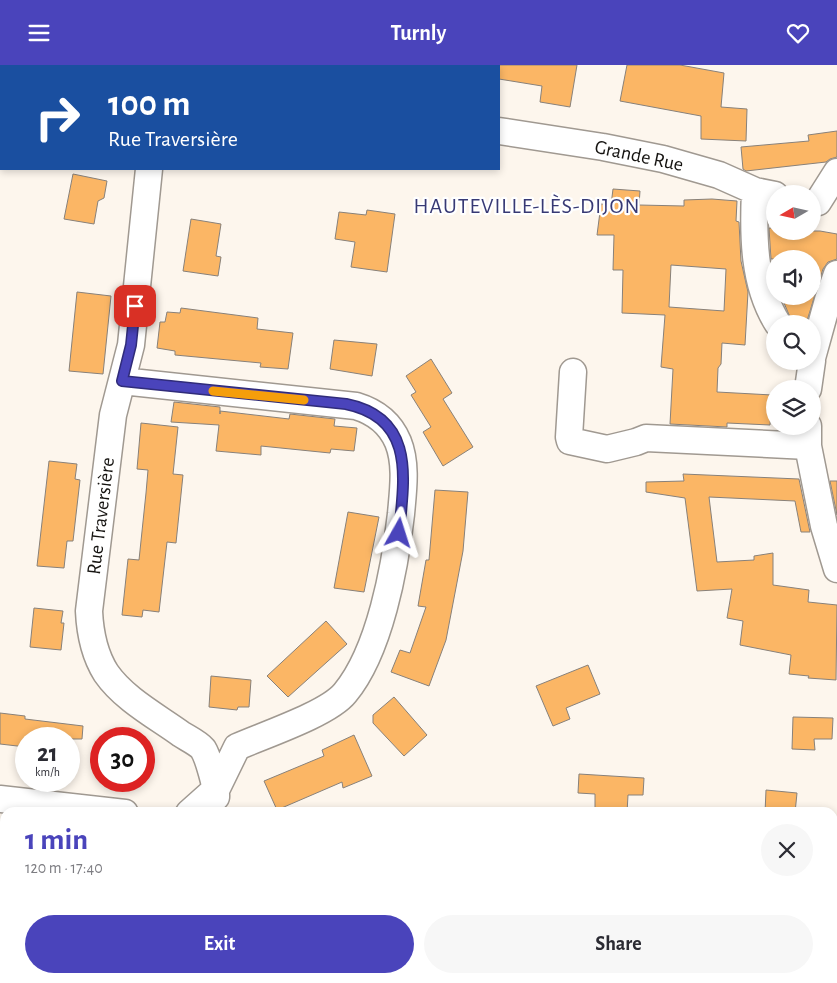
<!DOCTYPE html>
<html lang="en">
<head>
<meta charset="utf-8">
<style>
	:root { --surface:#fff; --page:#f7f7f7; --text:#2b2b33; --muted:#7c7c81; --accent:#4a44bb }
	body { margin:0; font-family:"Alegreya Sans",sans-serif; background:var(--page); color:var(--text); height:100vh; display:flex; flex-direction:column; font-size:19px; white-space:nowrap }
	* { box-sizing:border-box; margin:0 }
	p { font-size:16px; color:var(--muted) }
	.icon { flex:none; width:28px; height:28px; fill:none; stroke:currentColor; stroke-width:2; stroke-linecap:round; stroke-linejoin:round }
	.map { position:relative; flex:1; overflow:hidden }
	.details { position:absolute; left:0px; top:742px; width:838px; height:176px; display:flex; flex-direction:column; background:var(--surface); border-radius:15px 15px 0 0; box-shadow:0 2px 8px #0003 }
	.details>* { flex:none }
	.banner { position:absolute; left:0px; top:0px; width:500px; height:105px; box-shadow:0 2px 8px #0003; background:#1a4fa0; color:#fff; overflow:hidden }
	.needle { width:32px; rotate:261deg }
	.tools { position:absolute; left:766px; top:120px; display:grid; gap:10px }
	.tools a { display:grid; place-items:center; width:55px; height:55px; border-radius:50%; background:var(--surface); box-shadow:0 2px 8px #0003; font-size:25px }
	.speed { position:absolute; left:15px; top:662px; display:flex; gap:10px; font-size:25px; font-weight:700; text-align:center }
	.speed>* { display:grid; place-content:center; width:65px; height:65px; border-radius:50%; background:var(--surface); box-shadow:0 2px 8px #0003; line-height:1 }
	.speed small { font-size:12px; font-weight:400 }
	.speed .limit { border:8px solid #d22; background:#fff; color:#111 }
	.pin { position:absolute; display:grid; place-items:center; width:42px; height:42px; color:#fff; margin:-21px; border-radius:10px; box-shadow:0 2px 8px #0006 }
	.me { position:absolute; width:55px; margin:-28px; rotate:6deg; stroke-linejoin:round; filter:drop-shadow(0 0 4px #0008) }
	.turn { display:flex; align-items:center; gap:18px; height:105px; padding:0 25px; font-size:22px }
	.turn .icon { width:65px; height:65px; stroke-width:2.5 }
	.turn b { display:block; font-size:35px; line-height:42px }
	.round { display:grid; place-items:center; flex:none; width:52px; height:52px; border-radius:26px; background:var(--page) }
	.summary { display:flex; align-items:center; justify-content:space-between; height:85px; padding:0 25px }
	h1 { font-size:30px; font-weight:700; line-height:38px; color:var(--accent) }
	.button { display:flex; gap:10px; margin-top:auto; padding:10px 25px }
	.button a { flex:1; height:58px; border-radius:30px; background:var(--accent); color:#fff; font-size:20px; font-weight:700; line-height:58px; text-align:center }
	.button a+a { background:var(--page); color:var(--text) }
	header { display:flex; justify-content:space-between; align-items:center; height:65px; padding:0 25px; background:var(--accent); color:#fff; font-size:22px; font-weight:700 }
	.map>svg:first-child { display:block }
	.green { fill:#f3b978 }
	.building { fill:#fbb665; stroke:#88817a; fill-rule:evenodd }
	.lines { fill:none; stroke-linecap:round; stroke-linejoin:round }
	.minor-casing { stroke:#a09991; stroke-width:29 }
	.minor { stroke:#fff; stroke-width:26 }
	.route-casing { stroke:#302c7a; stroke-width:12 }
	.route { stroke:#4a44bb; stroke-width:9 }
	.slow { stroke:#f59e0b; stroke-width:9 }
	.labels { text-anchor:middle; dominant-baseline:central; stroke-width:4.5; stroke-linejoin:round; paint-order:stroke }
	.street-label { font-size:20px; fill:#151310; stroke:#fff }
	.quarter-label { font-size:22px; letter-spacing:1px; fill:#373974; stroke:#fff }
</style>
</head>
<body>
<header><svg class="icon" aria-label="menu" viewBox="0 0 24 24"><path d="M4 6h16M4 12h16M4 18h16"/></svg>Turnly<svg class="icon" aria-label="heart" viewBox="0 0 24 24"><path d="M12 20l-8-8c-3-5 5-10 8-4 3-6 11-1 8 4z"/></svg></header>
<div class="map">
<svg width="837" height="918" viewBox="0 0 837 918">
	<rect width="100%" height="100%" fill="#fdf6ed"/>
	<path class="green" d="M69,914H115L108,918H68Z
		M177,914H287V918H161Z"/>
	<path class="building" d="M482,0H577L570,42L540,37L542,21L499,14V1H481Z
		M627,0H680L724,8L721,42L747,44L746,76L701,74V51L620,36Z
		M837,66V92L830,94L826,97L746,106L743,104L741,82L809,76L808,70Z
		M73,109L107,116L104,133L98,136L94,159L64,154Z
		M613,124L640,126L639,140L684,141V135L712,134L737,136L736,156L739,157L741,196L748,227L745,280L722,278L721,299L718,303L717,327L772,330L770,360L727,358V362L670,359L673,304L661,302L665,250L622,248L623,205H613L614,170H597L601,139L611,140ZM671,200L726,204L724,246L669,242Z
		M367,145L395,149L387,207L351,202L355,177L335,174L339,147L366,150Z
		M191,154L221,159L216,191L221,192L218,211L183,206Z
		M769,163H775V166H820L837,169V194L828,197L823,204L806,259H793L781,231H812V194H771Z
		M77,227L111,231L103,309L69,306Z
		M181,243L258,253L257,264L293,268L288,304L260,302L261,298L175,290V286L157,283L160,257H165L167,247L180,248Z
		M334,275L377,279L372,311L330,304Z
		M431,294L452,328L443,334L473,382L443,401L423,367L431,362L411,330L416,327L406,311Z
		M174,337L220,342V349V346L289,354L290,349L335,354L334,361L357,363L354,386L331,384L330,388L261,381V390L216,386L219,360L171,357Z
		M141,358L178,362L173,409L183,410L176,478L167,477L159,547L143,545L142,552L122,550L128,494L139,495L146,428L148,405L137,404Z
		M49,396L77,399L75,414L80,415L73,476H67L64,503L37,501Z
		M683,409L799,414L810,467H801L795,436L709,432L717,497L754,495V491L773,488V520L809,525L808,537L837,540L836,615L808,613L809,611L789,609L791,590L740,580L743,556L727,553L732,524L697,526L685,433L646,427V417L684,416Z
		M830,416H837V450Z
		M435,425L468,427L463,486L446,575L429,621L391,607L400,585L410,588L426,542L418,541L426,495H429Z
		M348,447L379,452L364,527L334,523Z
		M34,543L63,546L61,558H64L61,585L30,582Z
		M326,556L347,579L288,632L267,611Z
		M588,600L600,629L566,643L570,654L553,661L536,621Z
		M211,611L251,615L249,642H238L237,645L209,642Z
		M394,632L427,670L404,691L373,658V650Z
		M0,648L25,651V654L83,661L82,674H26V682L0,679Z
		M793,652L833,653L832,674H814L815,685L792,684Z
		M354,670L372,711L343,723L342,717L277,745L264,716L324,691L322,685Z
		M579,709L644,713L643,730H628L627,748H595V729L578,728Z
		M766,725L797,728L795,748H765Z"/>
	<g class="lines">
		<g class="minor-casing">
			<path id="minor" d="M95,0V1
				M139,1L140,0
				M0,31H1
				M499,66L603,82L663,94L719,110L755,126L775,130
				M149,104L131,280L113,350L89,546C90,568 94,589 106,608C124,634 156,651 181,669C187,673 198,678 203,684C208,692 217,723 216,732
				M755,126C753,170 753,220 778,259
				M818,137L837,107
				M812,293L828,235L837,209
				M573,307L569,372L570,376L607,384L636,377L646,373L808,381
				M122,316L356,341C376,347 390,358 398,377C407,399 403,426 401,449C395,502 380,586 345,628C328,649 264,670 237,682L217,723L189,748
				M808,324L812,296
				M808,361V381L824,461L837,504
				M0,734L125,748
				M832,806L837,775
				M432,914L437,918
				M489,914V918
				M139,918L147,914
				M816,918L817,914"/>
		</g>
		<use href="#minor" class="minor"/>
	</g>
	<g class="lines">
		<g class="route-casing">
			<path id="route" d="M135,241L131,280L122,316L346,339C416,353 404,414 399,468"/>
		</g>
		<use href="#route" class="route"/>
		<path class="slow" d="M213,326L304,335"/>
	</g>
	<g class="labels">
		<g class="street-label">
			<text transform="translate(639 91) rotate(12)">Grande Rue</text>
			<text transform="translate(101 451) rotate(-83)">Rue Traversière</text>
		</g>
		<g class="quarter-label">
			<text x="527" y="141">HAUTEVILLE-LÈS-DIJON</text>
		</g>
	</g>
</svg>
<div class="tools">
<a><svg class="needle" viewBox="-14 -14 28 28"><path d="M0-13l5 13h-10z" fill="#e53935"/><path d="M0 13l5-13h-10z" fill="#7c7c81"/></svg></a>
<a><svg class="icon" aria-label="sound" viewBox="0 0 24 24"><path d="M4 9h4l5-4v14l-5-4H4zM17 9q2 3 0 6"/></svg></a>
<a><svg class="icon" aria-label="search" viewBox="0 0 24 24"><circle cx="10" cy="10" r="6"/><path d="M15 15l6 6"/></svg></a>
<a><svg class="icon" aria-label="layers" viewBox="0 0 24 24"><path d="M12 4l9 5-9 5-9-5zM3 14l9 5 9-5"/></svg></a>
</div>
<div class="speed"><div>21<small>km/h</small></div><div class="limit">30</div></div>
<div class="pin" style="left:135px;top:241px;background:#d93025"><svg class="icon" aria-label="arrive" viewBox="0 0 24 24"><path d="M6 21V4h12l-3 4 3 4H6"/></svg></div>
<svg class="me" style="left:399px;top:468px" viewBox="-20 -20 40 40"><path d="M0-17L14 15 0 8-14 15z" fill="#4a44bb" stroke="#fff" stroke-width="4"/></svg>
<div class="banner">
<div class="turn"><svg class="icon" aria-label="right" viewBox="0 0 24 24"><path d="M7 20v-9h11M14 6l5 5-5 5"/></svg><div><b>100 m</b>Rue Traversière</div></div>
</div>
<section class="details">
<div class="summary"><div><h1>1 min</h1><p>120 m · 17:40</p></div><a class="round"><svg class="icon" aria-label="close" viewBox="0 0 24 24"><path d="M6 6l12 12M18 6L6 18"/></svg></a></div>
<div class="button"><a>Exit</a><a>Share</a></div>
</section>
</div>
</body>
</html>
